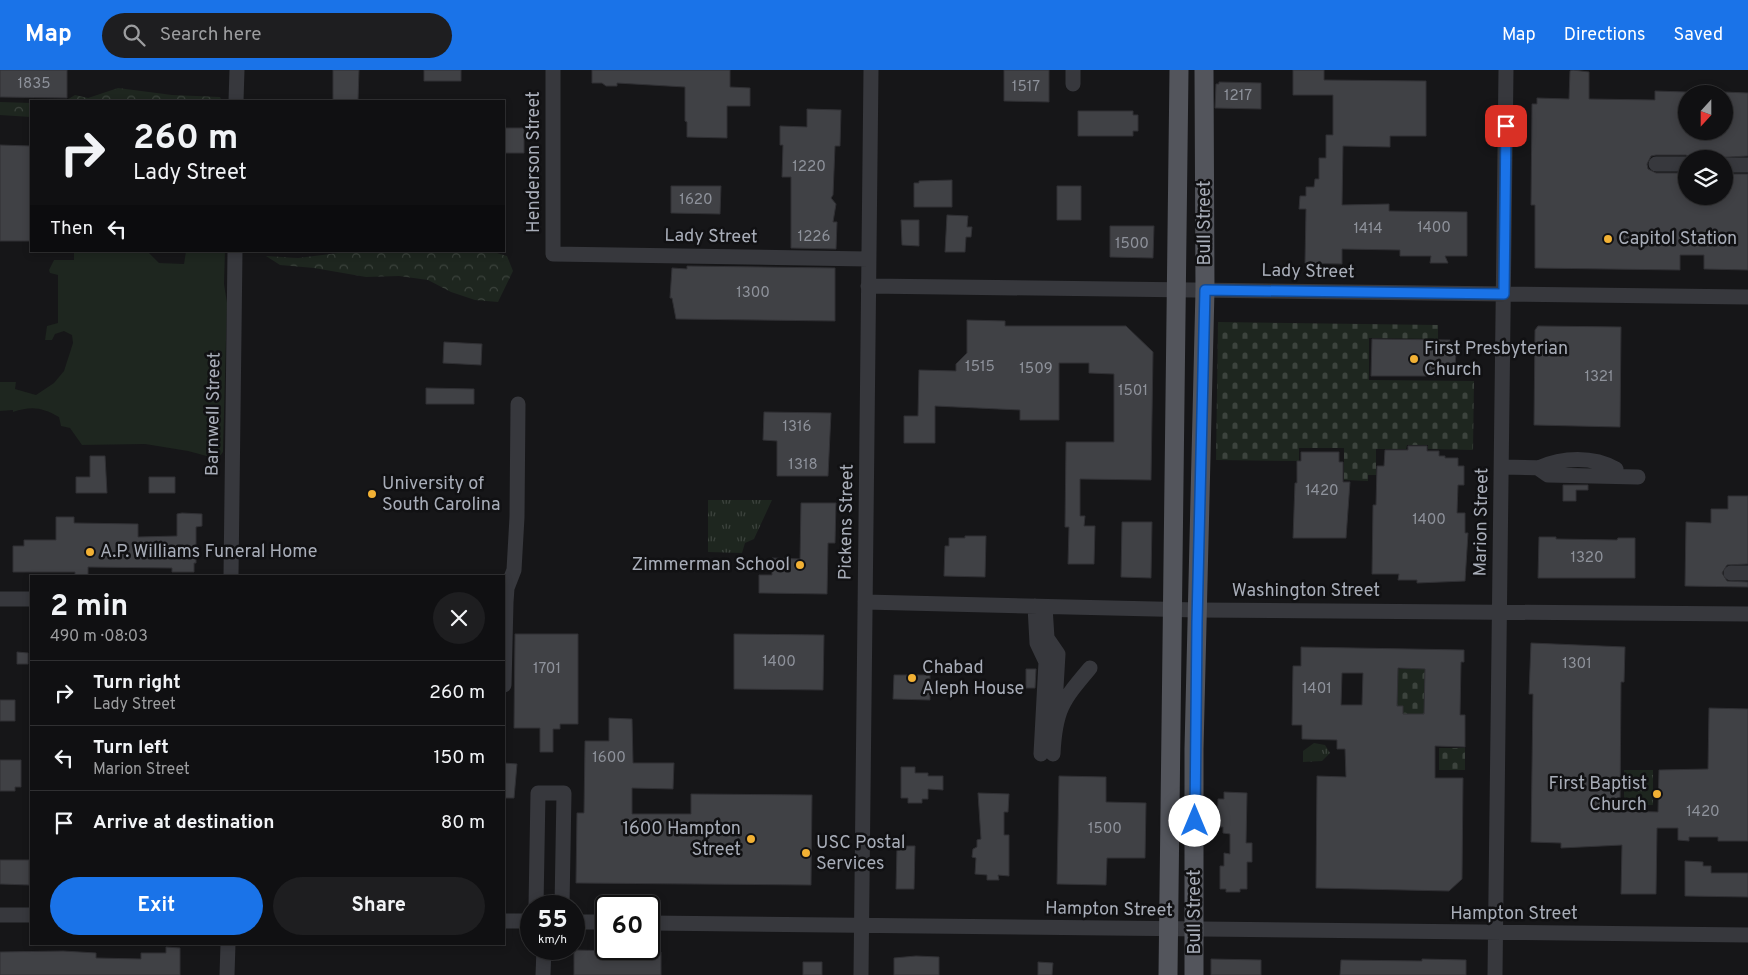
<!DOCTYPE html>
<html lang="en">
<head>
<meta charset="utf-8">
<style>
	:root { --surface:#101012; --page:#1e1e20; --text:#f1f3f6; --muted:#9c9d9f; --line:#303032; --accent:#1a73e8 }
	body { margin:0; font-family:Overpass,sans-serif; background:var(--page); color:var(--text); height:100vh; display:flex; flex-direction:column; font-size:19px; white-space:nowrap }
	* { box-sizing:border-box; margin:0 }
	p { font-size:16px; color:var(--muted) }
	.icon { flex:none; width:28px; height:28px; fill:none; stroke:currentColor; stroke-width:2; stroke-linecap:round; stroke-linejoin:round }
	.map { position:relative; flex:1; overflow:hidden }
	.sheet { position:absolute; left:30px; top:505px; width:475px; height:370px; display:flex; flex-direction:column; background:var(--surface); border-radius:0px; box-shadow:0 2px 8px #0003,0 0 0 1px var(--line) }
	.sheet>* { flex:none }
	.guide { position:absolute; left:30px; top:30px; width:475px; height:152px; border-radius:0px; box-shadow:0 2px 8px #0003,0 0 0 1px var(--line); background:#101012; color:var(--text); overflow:hidden }
	.needle { width:32px; rotate:201deg }
	.fabs { position:absolute; left:1678px; top:15px; display:grid; gap:10px }
	.fabs a { display:grid; place-items:center; width:55px; height:55px; border-radius:50%; background:var(--surface); box-shadow:0 2px 8px #0003,0 0 0 1px var(--line); font-size:25px }
	.speed { position:absolute; left:520px; top:825px; display:flex; gap:10px; font-size:25px; font-weight:700; text-align:center }
	.speed>* { display:grid; place-content:center; width:65px; height:65px; border-radius:50%; background:var(--surface); box-shadow:0 2px 8px #0003,0 0 0 1px var(--line); line-height:1 }
	.speed small { font-size:12px; font-weight:400 }
	.speed .limit { border:2px solid #111; border-radius:8px; background:#fff; color:#111 }
	.pin { position:absolute; display:grid; place-items:center; width:42px; height:42px; color:#fff; margin:-21px; border-radius:10px; box-shadow:0 2px 8px #0006 }
	.me { position:absolute; width:55px; margin:-28px; rotate:0deg; stroke-linejoin:round; filter:drop-shadow(0 0 4px #0008) }
	.turn { display:flex; align-items:center; gap:18px; height:105px; padding:0 20px; font-size:22px }
	.turn .icon { width:65px; height:65px; stroke-width:2.5 }
	.turn b { display:block; font-size:35px; line-height:42px }
	.then { display:flex; align-items:center; height:48px; padding:0 20px; background:#0003; gap:10px; font-size:19px }
	.round { display:grid; place-items:center; flex:none; width:52px; height:52px; border-radius:26px; background:var(--page) }
	.head { display:flex; align-items:center; justify-content:space-between; height:85px; padding:0 20px }
	h1 { font-size:30px; font-weight:700; line-height:38px }
	.button { display:flex; gap:10px; margin-top:auto; padding:10px 20px }
	.button a { flex:1; height:58px; border-radius:30px; background:var(--accent); color:#fff; font-size:20px; font-weight:700; line-height:58px; text-align:center }
	.button a+a { background:var(--page); color:var(--text) }
	ul { padding:0; list-style:none }
	li { display:flex; align-items:center; gap:15px; height:65px; padding:0 20px; border-top:1px solid var(--line) }
	li div { flex:1 }
	li b { display:block; font-size:19px }
	li em { font-style:normal }
	header { display:flex; align-items:center; gap:30px; box-sizing:border-box; height:70px; padding:0 25px; background:var(--accent); color:#fff }
	header strong { font-size:24px }
	nav { display:flex; gap:28px; margin-inline-start:auto; font-size:18px }
	.search { width:350px; height:45px; background:var(--page); display:flex; align-items:center; gap:12px; box-sizing:border-box; padding:0 18px; border-radius:28px; color:var(--muted); font-size:19px }
	.map>svg:first-child { display:block }
	.grass { fill:#1e261f }
	.forest { fill:url(#forest-crowns) }
	.cemetery { fill:url(#cemetery-stones) }
	.park { fill:url(#park-tufts) }
	.building { fill:#404145; stroke:#303034; fill-rule:evenodd }
	.lines { fill:none; stroke-linecap:round; stroke-linejoin:round }
	.minor { stroke:#37383d; stroke-width:15 }
	.major { stroke:#53555c; stroke-width:19 }
	.route-casing { stroke:#114b97; stroke-width:12 }
	.route { stroke:#1a73e8; stroke-width:9 }
	.poi-dot { fill:#f2b134; stroke:#111113; stroke-width:2 }
	.labels { text-anchor:middle; dominant-baseline:central; stroke-width:5; stroke-linejoin:round; paint-order:stroke }
	.number-label { font-size:15px; fill:#8e929b }
	.street-label { font-size:18px; fill:#a8adb8; stroke:#111113 }
	.poi-label { font-size:18px; fill:#a8adb8; stroke:#111113; text-anchor:start }
</style>
</head>
<body>
<header>
<strong>Map</strong>
<div class="search"><svg class="icon" aria-label="search" viewBox="0 0 24 24"><circle cx="10" cy="10" r="6"/><path d="M15 15l6 6"/></svg>Search here</div>
<nav><a>Map</a><a>Directions</a><a>Saved</a></nav>
</header>
<div class="map">
<svg width="1748" height="905" viewBox="0 0 1748 905">
	<defs>
		<pattern id="forest-crowns" width="20" height="18" patternUnits="userSpaceOnUse" patternTransform="scale(1.25)"><rect width="20" height="18" fill="#1e261f"/><path d="M2 6a3 3 0 1 1 6 0M12 15a3 3 0 1 1 6 0" fill="none" stroke="#3c433d"/></pattern>
		<pattern id="cemetery-stones" width="16" height="16" patternUnits="userSpaceOnUse" patternTransform="scale(1.25)"><rect width="16" height="16" fill="#1e261f"/><path d="M2 7V4a2 2 0 0 1 4 0v3zM10 15v-3a2 2 0 0 1 4 0v3z" fill="#3c433d"/></pattern>
		<pattern id="park-tufts" width="24" height="20" patternUnits="userSpaceOnUse" patternTransform="scale(1.25)"><rect width="24" height="20" fill="#1e261f"/><path d="M3 7l-1-3M5 7V3M7 7l1-3M15 17l-1-3M17 17v-4M19 17l1-3" fill="none" stroke="#3c433d"/></pattern>
	</defs>
	<rect width="100%" height="100%" fill="#161618"/>
	<path class="grass" d="M74,181H147L159,193L184,194L186,181H225L224,214L227,233L223,382L219,387L214,388L188,381L145,374L82,375L70,358L61,356L59,347C41,337 32,336 13,342V340L0,341V312H16L15,319L36,325L54,313L64,301L73,273L72,265L64,261L55,264L52,270H45L47,256L58,253V205L50,203L49,200L54,190H74Z"/>
	<path class="forest" d="M118,18L172,25L220,27L222,31H65L75,25L88,28Z
		M0,32L31,33V47L0,45Z
		M354,181H490L507,186L513,201L498,232L475,230L451,222L428,210L399,206L366,207L314,198L280,195L266,186L298,188Z"/>
	<path class="cemetery" d="M1218,252L1438,255V269L1369,268V310L1474,311L1473,380L1428,379V375H1407L1406,379H1376V405H1368V411L1344,410V378H1299V391L1216,390Z
		M1398,599H1425L1424,644H1403V636H1397Z
		M1439,678H1465V700H1439Z"/>
	<path class="park" d="M708,430H772L754,469L745,473L742,483L708,482Z
		M1314,673L1325,675L1330,683L1322,691L1303,692V681Z
		M1624,700H1653V735H1624Z"/>
	<path class="building" d="M0,0H67V28L0,27Z
		M333,0H359L358,31H333Z
		M424,0H461V11H424Z
		M592,0H730V17L750,18V36H727V68L687,67V52L685,51V17L617,13V16H606L602,13H592Z
		M1004,0H1049V32L1004,31Z
		M1293,0H1324V10L1426,11V66H1390V77L1343,76L1342,135L1389,134V141L1467,142V186H1445L1448,193H1430L1431,186H1400V180L1342,179V194L1305,193L1306,139H1299L1300,126H1306V117H1314L1315,109H1319V88H1326V65H1333V25H1293Z
		M1573,0L1589,2V29L1655,30V21L1686,22V61H1724V22L1748,23V86L1694,89L1686,85H1656L1651,86L1647,94L1648,99L1656,103H1686V126H1724V104H1748V200L1704,199V185H1680V200L1535,198V135H1531L1532,34H1537V28L1569,29L1570,1Z
		M1219,12L1261,13V39L1215,38L1216,14H1219Z
		M807,39L841,40L840,76H835L833,125L831,128L836,134L833,152H837L836,179L791,178V107H782L783,75H780V56L807,57Z
		M1078,41H1133V45H1138V61H1133V66H1078Z
		M504,58H524V83H504Z
		M0,75L31,76V171H0Z
		M952,110V137H914V113H919V111Z
		M671,116H721L720,144L671,143Z
		M1057,116H1081V150H1057Z
		M947,145L968,146L967,157H972L971,167H966L965,182H945Z
		M901,150H919V176L902,175Z
		M1110,156H1154L1153,188L1110,187Z
		M687,196L835,198V251L676,249L672,228H670L672,198L687,199Z
		M967,250L1005,251V256H1126L1153,282L1151,410L1080,409V446H1085L1084,456H1095L1094,494H1068L1069,457H1065L1066,372H1114V304L1089,303V293H1059V350H1020V340L935,336V373H904V346H918L919,300L956,301V294L967,283Z
		M1538,256L1621,257L1620,357L1534,355L1535,260Z
		M1372,269L1450,270V283H1456L1455,296H1449V306H1371Z
		M444,272L482,274L481,295L443,293Z
		M426,318L474,319V334H426Z
		M764,342L831,343L828,406H777V371L763,370Z
		M1408,376H1427V381H1439V386H1445V388H1458V396H1464V415H1458L1457,443H1465V463H1468L1465,511L1417,513V510H1398L1399,504H1372L1373,435H1376L1377,396H1384L1385,380H1408Z
		M1301,382H1339V392H1343V412H1350L1346,468H1293L1295,413H1297V391H1301Z
		M90,386H105L107,423H76V407H90Z
		M149,407H175V423H149Z
		M1563,415H1588V420H1576V431H1563Z
		M1728,426H1748V494L1727,495L1722,503L1727,511L1748,512V517L1685,516L1686,452L1711,453V439H1728Z
		M801,433H836L835,473H828L827,524L759,523V505H772V488L800,489Z
		M182,443L202,444V456L196,457V493H194V502H172V498L88,497V506H75V502H13V476H24V470H56V447H74V453L138,454V467L177,466V444Z
		M1122,452H1152L1151,508L1121,507Z
		M965,466H986L985,507L944,506L945,476H949V468H965Z
		M1539,467H1556V469L1617,470L1618,468H1635V508H1538Z
		M515,564H578V654H560V659H553V682H540V658H514Z
		M734,564L824,565L823,620L734,619Z
		M1531,573L1625,577L1624,612H1621L1620,741L1658,742L1659,700L1708,699L1709,638L1748,639V771H1718V767H1689V771L1678,770V758H1657L1656,824H1621L1622,775L1561,778V773L1531,772L1533,624H1529Z
		M1301,577L1464,580V592H1461L1460,645H1465V677L1435,676V708H1463L1462,809L1449,821L1316,818L1317,706L1346,707L1345,679H1337V670L1302,669V655H1292L1293,596H1301ZM1398,598L1425,599L1424,644H1403V636H1397ZM1342,603H1363L1362,635H1341Z
		M17,582L28,583V594H17Z
		M1026,599H1036L1035,618H1026Z
		M894,605H930V630L893,629Z
		M0,630H15V651H0Z
		M609,648L632,649L633,693H674L673,719L632,718V744H691V724L812,725L811,815L576,813L577,743H584L585,671H609Z
		M0,690H21V717H15V721H0Z
		M504,693L517,694L514,728H504Z
		M901,697H915V703H928V706H943V720L928,719V729H922V733H908V728H901Z
		M1059,706L1106,707V732L1146,733L1145,788H1107L1106,815L1057,814Z
		M1224,722L1247,723L1246,773H1252V792H1247V819H1240V822H1226V819H1220V796H1224V783L1230,784V764L1223,763V757H1217L1218,729H1224Z
		M978,723L1009,724L1008,742H1004V765H1009V806L998,805L999,810H987V805L975,804L976,788L972,787L973,779L977,777V770L981,769Z
		M897,776H915L914,819H896Z
		M0,790H29V815L0,814Z
		M1685,791L1703,792V796H1711V803H1748V827L1685,826Z
		M166,877L180,878V905H0V882L63,881L96,883V888L141,889V883H166Z
		M574,880L661,882V905H574Z
		M916,886L939,887V905H894V888Z
		M1211,889L1261,890V905H1211Z
		M1422,889L1466,890V905H1340L1341,890L1422,891Z
		M803,892H822V905H803Z
		M1038,892L1053,893L1052,905H1038Z"/>
	<g class="lines">
		<path class="minor" d="M553,0V184L868,189
			M1073,14V0
			M236,31L237,0
			M1656,94H1686
			M1724,95H1748
			M868,216L1748,227
			M1502,397L1548,398
			M1616,399C1593,386 1563,387 1538,398L1548,405L1638,407
			M1731,503H1748
			M231,506L235,181
			M0,529H31
			M865,532L1197,540L1748,544
			M1035,536L1037,573L1046,592L1041,684
			M1045,537L1047,568L1058,584L1053,668
			M504,615L506,532L507,518L514,500L517,447L518,334
			M1053,684C1055,639 1063,630 1090,598
			M536,836L538,723H564L562,836
			M0,845H31
			M504,851H531
			M574,852H606
			M649,853L1748,865
			M227,905L228,874
			M543,905L544,879
			M861,905L871,0
			M1495,905L1506,0"/>
		<path class="major" d="M1168,905L1179,0
			M1194,905V679L1205,220L1204,0"/>
	</g>
	<g class="lines">
		<g class="route-casing">
			<path id="route" d="M1195,751L1197,552L1205,220L1504,224L1506,56"/>
		</g>
		<use href="#route" class="route"/>
	</g>
	<g class="poi-dot">
		<circle cx="1608" cy="169" r="5"/>
		<circle cx="1414" cy="289" r="5"/>
		<circle cx="372" cy="424" r="5"/>
		<circle cx="90" cy="482" r="5"/>
		<circle cx="800" cy="495" r="5"/>
		<circle cx="912" cy="608" r="5"/>
		<circle cx="1657" cy="724" r="5"/>
		<circle cx="751" cy="769" r="5"/>
		<circle cx="806" cy="783" r="5"/>
	</g>
	<g class="labels">
		<g class="number-label">
			<text x="34" y="14">1835</text>
			<text x="1026" y="17">1517</text>
			<text x="1238" y="26">1217</text>
			<text x="809" y="97">1220</text>
			<text x="696" y="130">1620</text>
			<text x="1434" y="158">1400</text>
			<text x="1368" y="159">1414</text>
			<text x="814" y="167">1226</text>
			<text x="1132" y="174">1500</text>
			<text x="753" y="223">1300</text>
			<text x="980" y="297">1515</text>
			<text x="1036" y="299">1509</text>
			<text x="1599" y="307">1321</text>
			<text x="1133" y="321">1501</text>
			<text x="797" y="357">1316</text>
			<text x="803" y="395">1318</text>
			<text x="1322" y="421">1420</text>
			<text x="1429" y="450">1400</text>
			<text x="1587" y="488">1320</text>
			<text x="779" y="592">1400</text>
			<text x="1577" y="594">1301</text>
			<text x="547" y="599">1701</text>
			<text x="1317" y="619">1401</text>
			<text x="609" y="688">1600</text>
			<text x="1703" y="742">1420</text>
			<text x="1105" y="759">1500</text>
		</g>
		<g class="street-label">
			<text transform="translate(534 92) rotate(-90)">Henderson Street</text>
			<text transform="translate(1205 153) rotate(-90)">Bull Street</text>
			<text transform="translate(711 167) rotate(1)">Lady Street</text>
			<text transform="translate(1308 202) rotate(1)">Lady Street</text>
			<text transform="translate(214 344) rotate(-89)">Barnwell Street</text>
			<text transform="translate(847 452) rotate(-89)">Pickens Street</text>
			<text transform="translate(1482 452) rotate(-89)">Marion Street</text>
			<text x="1306" y="521">Washington Street</text>
			<text transform="translate(1109 840) rotate(1)">Hampton Street</text>
			<text transform="translate(1195 842) rotate(-90)">Bull Street</text>
			<text x="1514" y="844">Hampton Street</text>
		</g>
		<g class="poi-label">
			<text x="1618" y="169">Capitol Station</text>
			<text x="1424" y="279">First Presbyterian<tspan x="1424" dy="21">Church</tspan></text>
			<text x="382" y="414">University of<tspan x="382" dy="21">South Carolina</tspan></text>
			<text x="100" y="482">A.P. Williams Funeral Home</text>
			<text x="790" y="495" text-anchor="end">Zimmerman School</text>
			<text x="922" y="598">Chabad<tspan x="922" dy="21">Aleph House</tspan></text>
			<text x="1647" y="714" text-anchor="end">First Baptist<tspan x="1647" dy="21">Church</tspan></text>
			<text x="741" y="759" text-anchor="end">1600 Hampton<tspan x="741" dy="21">Street</tspan></text>
			<text x="816" y="773">USC Postal<tspan x="816" dy="21">Services</tspan></text>
		</g>
	</g>
</svg>
<div class="fabs">
<a><svg class="needle" viewBox="-14 -14 28 28"><path d="M0-13l5 13h-10z" fill="#e53935"/><path d="M0 13l5-13h-10z" fill="#9c9d9f"/></svg></a>
<a><svg class="icon" aria-label="layers" viewBox="0 0 24 24"><path d="M12 4l9 5-9 5-9-5zM3 14l9 5 9-5"/></svg></a>
</div>
<div class="speed"><div>55<small>km/h</small></div><div class="limit">60</div></div>
<div class="pin" style="left:1506px;top:56px;background:#d93025"><svg class="icon" aria-label="arrive" viewBox="0 0 24 24"><path d="M6 21V4h12l-3 4 3 4H6"/></svg></div>
<svg class="me" style="left:1195px;top:751px" viewBox="-20 -20 40 40"><circle r="19" fill="#fff"/><path d="M0-13L10 11 0 6-10 11z" fill="#1a73e8"/></svg>
<div class="guide">
<div class="turn"><svg class="icon" aria-label="right" viewBox="0 0 24 24"><path d="M7 20v-9h11M14 6l5 5-5 5"/></svg><div><b>260 m</b>Lady Street</div></div>
<div class="then">Then<svg class="icon" aria-label="left" viewBox="0 0 24 24"><path d="M17 20v-9H6M10 6l-5 5 5 5"/></svg></div>
</div>
<section class="sheet">
<div class="head"><div><h1>2 min</h1><p>490 m · 08:03</p></div><a class="round"><svg class="icon" aria-label="close" viewBox="0 0 24 24"><path d="M6 6l12 12M18 6L6 18"/></svg></a></div>
<ul>
<li><svg class="icon" aria-label="right" viewBox="0 0 24 24"><path d="M7 20v-9h11M14 6l5 5-5 5"/></svg><div><b>Turn right</b><p>Lady Street</p></div><em>260 m</em></li>
<li><svg class="icon" aria-label="left" viewBox="0 0 24 24"><path d="M17 20v-9H6M10 6l-5 5 5 5"/></svg><div><b>Turn left</b><p>Marion Street</p></div><em>150 m</em></li>
<li><svg class="icon" aria-label="arrive" viewBox="0 0 24 24"><path d="M6 21V4h12l-3 4 3 4H6"/></svg><div><b>Arrive at destination</b></div><em>80 m</em></li>
</ul>
<div class="button"><a>Exit</a><a>Share</a></div>
</section>
</div>
</body>
</html>
